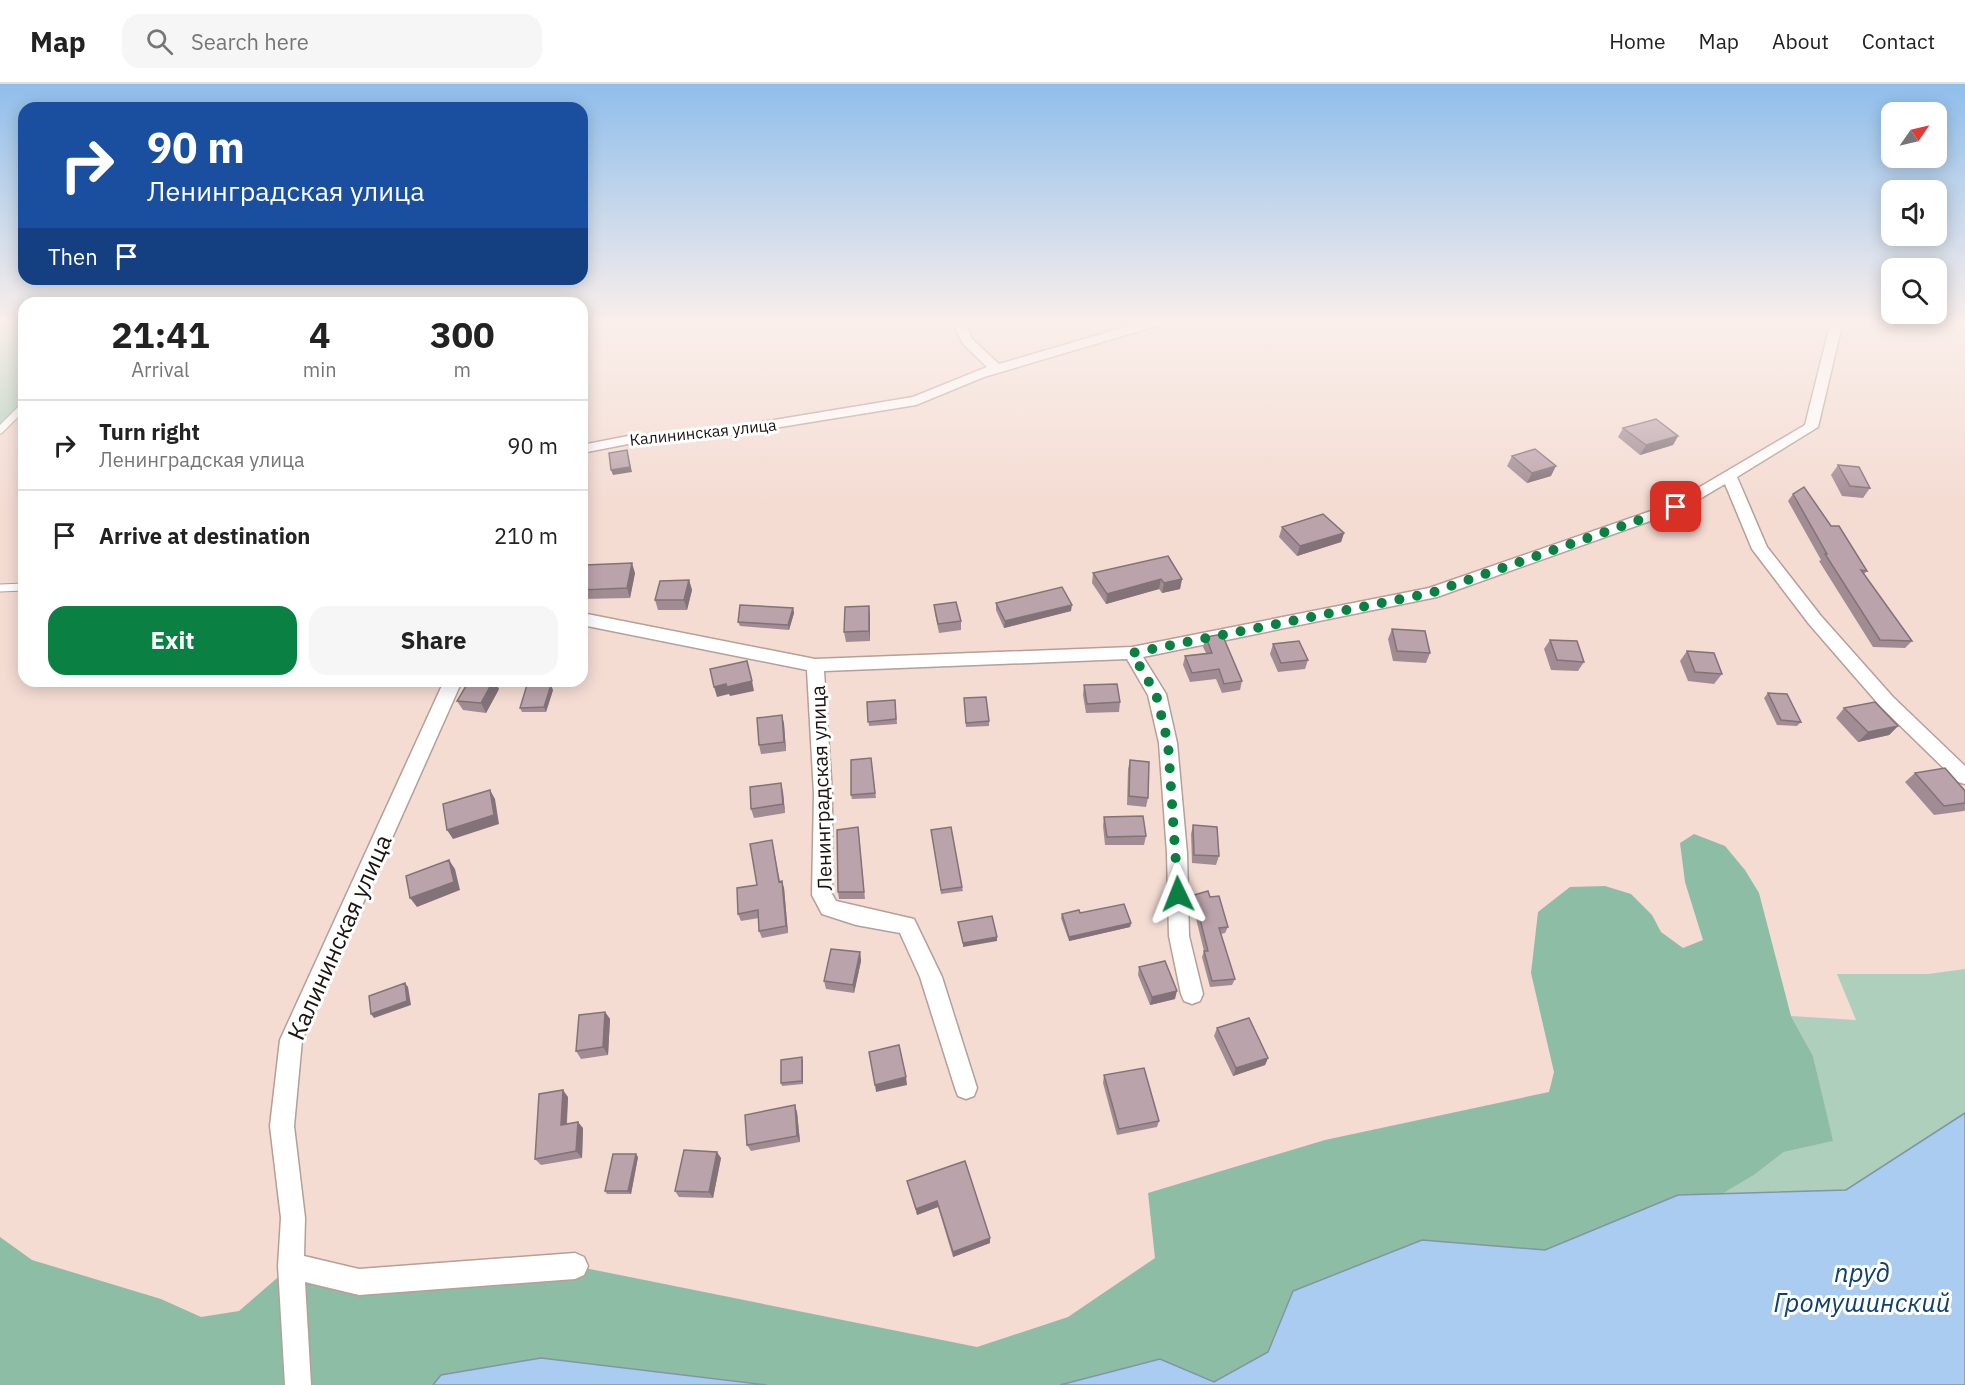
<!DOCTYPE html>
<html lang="en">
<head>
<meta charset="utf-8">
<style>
	:root { --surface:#fff; --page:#f6f6f6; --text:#222; --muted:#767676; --line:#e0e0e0; --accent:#0b8043 }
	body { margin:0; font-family:"IBM Plex Sans",sans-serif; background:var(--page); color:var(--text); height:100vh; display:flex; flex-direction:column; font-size:22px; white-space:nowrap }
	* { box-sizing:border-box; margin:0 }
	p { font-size:20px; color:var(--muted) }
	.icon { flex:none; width:33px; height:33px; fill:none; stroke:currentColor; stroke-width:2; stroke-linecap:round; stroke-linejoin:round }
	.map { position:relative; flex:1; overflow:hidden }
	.sheet { position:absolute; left:18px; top:213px; width:570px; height:390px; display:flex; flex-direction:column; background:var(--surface); border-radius:18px; box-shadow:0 3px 15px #0003 }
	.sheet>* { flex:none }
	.top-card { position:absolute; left:18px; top:18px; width:570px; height:183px; border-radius:18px; box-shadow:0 3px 15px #0003; background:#1a4fa0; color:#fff; overflow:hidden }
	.needle { width:39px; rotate:56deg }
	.fabs { position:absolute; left:1881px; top:18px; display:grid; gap:12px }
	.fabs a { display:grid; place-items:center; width:66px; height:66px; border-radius:12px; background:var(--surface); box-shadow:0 3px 15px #0003; font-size:30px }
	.pin { position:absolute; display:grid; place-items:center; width:51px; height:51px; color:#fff; margin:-26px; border-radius:12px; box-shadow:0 3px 9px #0006 }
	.me { position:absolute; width:66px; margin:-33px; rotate:358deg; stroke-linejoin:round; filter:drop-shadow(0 0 4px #0008) }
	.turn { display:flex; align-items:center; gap:21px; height:126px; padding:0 30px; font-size:27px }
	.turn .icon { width:78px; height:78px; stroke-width:2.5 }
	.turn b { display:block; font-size:42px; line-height:51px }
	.then { display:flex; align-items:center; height:57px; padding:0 30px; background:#0003; gap:12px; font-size:22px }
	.eta { display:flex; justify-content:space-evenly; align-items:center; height:102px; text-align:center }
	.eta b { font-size:36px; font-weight:700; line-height:42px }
	.cta { display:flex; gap:12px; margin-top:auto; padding:12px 30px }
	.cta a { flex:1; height:69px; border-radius:18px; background:var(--accent); color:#fff; font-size:24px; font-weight:700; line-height:69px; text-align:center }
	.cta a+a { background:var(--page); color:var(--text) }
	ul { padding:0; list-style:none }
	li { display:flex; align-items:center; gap:18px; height:90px; padding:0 30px; border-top:2px solid var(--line) }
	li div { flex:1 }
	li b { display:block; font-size:22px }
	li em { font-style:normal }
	header { display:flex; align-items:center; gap:36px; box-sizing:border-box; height:84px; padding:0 30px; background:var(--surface); border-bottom:2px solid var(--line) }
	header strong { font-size:28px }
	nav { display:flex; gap:33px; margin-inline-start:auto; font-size:21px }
	.search { width:420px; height:54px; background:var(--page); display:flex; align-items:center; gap:15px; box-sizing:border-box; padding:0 21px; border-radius:18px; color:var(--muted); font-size:22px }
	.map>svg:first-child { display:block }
	.green { fill:#afcfbd }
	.forest { fill:#8dbda4 }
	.water { fill:#aaccf0; stroke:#7f94ad; stroke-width:1.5 }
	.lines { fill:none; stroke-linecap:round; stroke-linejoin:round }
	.lane-casing { stroke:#b59f96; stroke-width:9 }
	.street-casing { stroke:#b59f96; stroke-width:3 }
	.lane { stroke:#fff; stroke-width:7 }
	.street { fill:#fff; fill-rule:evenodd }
	.wall { fill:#a18c93 }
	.shaded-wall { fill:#837278 }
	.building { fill:#bba3ab; stroke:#837278; stroke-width:1.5 }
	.route { stroke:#0b8043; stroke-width:10; stroke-dasharray:0 18 }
	.labels { text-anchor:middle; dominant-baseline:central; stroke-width:6; stroke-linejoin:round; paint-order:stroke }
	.far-street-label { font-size:16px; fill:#1b1310; stroke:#fff }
	.street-label { font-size:20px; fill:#1b1310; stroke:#fff }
	.near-street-label { font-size:24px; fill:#1b1310; stroke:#fff }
	.near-water-label { font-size:26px; font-style:italic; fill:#0e416d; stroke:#fff }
</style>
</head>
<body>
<header>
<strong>Map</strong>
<div class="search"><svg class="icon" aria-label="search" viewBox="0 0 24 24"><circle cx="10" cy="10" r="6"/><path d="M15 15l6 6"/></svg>Search here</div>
<nav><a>Home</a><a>Map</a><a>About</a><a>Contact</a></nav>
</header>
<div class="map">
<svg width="1965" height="1301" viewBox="0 0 1965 1301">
	<rect width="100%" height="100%" fill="#f4dcd3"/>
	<path class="green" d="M0,237H24V322L0,346Z
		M1965,885V1301H1060L1160,1275L1268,1268L1293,1207L1422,1156L1545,1166L1678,1111L1722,1110L1754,1091L1784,1068L1832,1057L1813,972L1791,932L1856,936L1837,890H1928Z"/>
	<path class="forest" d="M1694,750L1725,762L1745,786L1759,809L1791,932L1813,972L1833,1057L1784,1068L1754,1091L1722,1110L1678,1111L1545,1166L1422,1156L1293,1207L1268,1268L1214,1299L1160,1275L1060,1301H767L541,1274L441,1291L433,1301H0V1153L32,1176L161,1215L201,1233L239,1227L291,1182L359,1198L575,1182L977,1263L1068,1233L1155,1174L1148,1109L1325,1056L1549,1008L1554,988L1531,889L1538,828L1570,803L1605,802L1631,810L1652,831L1661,848L1683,864L1703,856L1685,798L1680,759Z"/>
	<path class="water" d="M1965,1029V1301H1060L1160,1275L1214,1298L1268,1268L1293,1207L1422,1156L1545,1166L1678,1111L1846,1106Z
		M541,1274L767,1301H433L441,1291Z"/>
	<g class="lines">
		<g class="lane-casing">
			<path id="lane" d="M0,346L24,322
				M0,504L24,503"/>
		</g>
		<g class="street-casing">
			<path id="street" d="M952,237H964L972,255L999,280L1146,237H1165L1163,240L984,293L916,321L725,352L628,360L582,369V361L628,352L725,344L913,313L987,283L963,260Z
				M1831,237H1843L1818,343L1737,393L1767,463L1821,532L1893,613L1965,682V700L1958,698L1881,623L1809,540L1752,465L1725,400L1681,426L1437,513L1143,573L1166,610L1177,659L1187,769L1189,852L1203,910L1200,917L1192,920L1184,917L1181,910L1169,852L1167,769L1159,659L1148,611L1127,575L824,587L832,710V810L836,817L914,835L942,893L977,1004L974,1012L966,1015L958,1012L955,1004L920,893L900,849L856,841L822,830L812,811L814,710L807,586L582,541V529L815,575L1132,563L1429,504L1671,420L1805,341Z
				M444,597H462L302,956L294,1042L305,1134L304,1172L359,1185L575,1169L584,1173L588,1182L584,1191L575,1195L359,1211L305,1198L311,1301H285L278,1182L281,1134L270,1042L280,956Z"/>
		</g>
		<use href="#lane" class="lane"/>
		<use href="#street" class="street"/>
	</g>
	<path class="wall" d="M1623,344L1678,352L1673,361L1640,371L1618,353Z
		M1512,372L1551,392L1527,399L1507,382Z
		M1838,381L1870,404L1863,414L1842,412L1831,391Z
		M1793,410L1831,442L1867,487L1864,490L1912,557L1905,564L1873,563L1819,477L1821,476L1788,417Z
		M1282,443L1344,449L1341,458L1297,472L1279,453Z
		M635,489L630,514L582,515V491Z
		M1093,489L1182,495L1180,505L1162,509L1159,505L1106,520L1092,499Z
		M689,496L692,506L687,526H658L655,516Z
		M996,519L1071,527L1004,544L996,526Z
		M934,521L961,537V546L939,549L935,530Z
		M793,524L794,529L789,546L740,542L738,538Z
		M870,532V557L846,558L844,548Z
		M1392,545L1430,569L1426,579L1393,577L1388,555Z
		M1206,553L1242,597L1240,606L1222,609L1216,595L1190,598L1183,581L1185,572L1206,569L1203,563Z
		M1550,556L1584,578L1578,587L1551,586L1544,565Z
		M1273,560L1308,576L1305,585L1278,588L1270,570Z
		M1687,567L1722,590L1714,600L1688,597L1680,577Z
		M1084,601L1120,618L1119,628L1086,629L1083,611Z
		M499,605L486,629L463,626L457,617Z
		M553,606L546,628H522L520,624Z
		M1768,609L1801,638L1797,642L1777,641L1764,614Z
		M964,614L989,637V642L966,643Z
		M895,616L897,640L869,642L867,618Z
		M1844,624L1898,642L1889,651L1858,658L1836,634Z
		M782,631L784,640L786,667L761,670L759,661Z
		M871,674L876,714L852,715L851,711Z
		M1130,676L1148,714L1146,723L1127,721L1128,685Z
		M1915,689L1965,707V726L1964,727L1934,731L1905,698Z
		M783,708L785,729L754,734L751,725Z
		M1104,733L1146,752L1144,761H1105L1103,742Z
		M1193,741L1219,772L1216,781L1192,779L1191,750Z
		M932,750L962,803L963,807L941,810Z
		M859,751L865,815H839L838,808Z
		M772,756L780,797L784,804L788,849L762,854L759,847V834L741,837L738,830L757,801Z
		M1194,811L1210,813L1228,843L1225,849L1221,850L1235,895L1232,901L1210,903L1202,873L1204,867L1192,818Z
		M1080,829L1131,839L1130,843L1069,857L1061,834L1062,830Z
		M860,868L861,877L854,909L826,905L824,897Z
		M1139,883L1175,915L1150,921L1138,891Z
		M605,928L610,935L608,971L581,975L576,967Z
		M1217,944L1268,974L1265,981L1233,992L1214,952Z
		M803,977V1000L782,1002L781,999Z
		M1104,991L1159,1037L1157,1043L1117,1051L1103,999Z
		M568,1013L567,1040L583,1044L582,1074L541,1081L535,1075Z
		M797,1028L800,1058L751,1067L747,1061Z
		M638,1073L631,1110H607L605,1107Z
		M721,1074L713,1114L679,1113L675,1107Z
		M907,1097L990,1159L953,1173L938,1123L917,1131Z"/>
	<path class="shaded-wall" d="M1678,352L1673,361L1640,371L1646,361Z
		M627,366L632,388L613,391L611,386Z
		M1556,382L1551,392L1527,399L1532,389Z
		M1344,449L1341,458L1297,472L1300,462Z
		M632,479L635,489L630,514L627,504Z
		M1161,495L1159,505L1106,520L1107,510Z
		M1182,495L1180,505L1162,509L1164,499Z
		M689,496L692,506L687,526L684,516Z
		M1072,521L1071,527L1004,544L1005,537Z
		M869,522L870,532V557L869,547Z
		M793,524L794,529L789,546L788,541Z
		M493,597H495L499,605L486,629L481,619Z
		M752,597L754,607L730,612L729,610L717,613L714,603L726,600Z
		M551,601L553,606L546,628L544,623Z
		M782,631L784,640L786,667L784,658Z
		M1898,642L1889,651L1858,658L1868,648Z
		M781,699L783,708L785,729L783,720Z
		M490,706L495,715L499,740L453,755L447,746Z
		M449,776L455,785L460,806L417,823L410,814Z
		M782,797L784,804L788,849L786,842Z
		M1131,839L1130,843L1069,857V853Z
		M997,853V857L963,863V859Z
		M860,868L861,877L854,909L853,901Z
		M405,899L408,903L411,921L374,934L371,930Z
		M1177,907L1175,915L1150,921L1152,913Z
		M605,928L610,935L608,971L603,963Z
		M802,973L803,977V1000L802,997Z
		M1268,974L1265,981L1233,992L1236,984Z
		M906,993L907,1001L876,1008L875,1001Z
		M563,1006L568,1013L566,1048L561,1041Z
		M795,1021L797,1028L800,1058L797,1052Z
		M578,1038L583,1044L582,1074L576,1067Z
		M717,1068L721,1074L713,1114L709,1108Z
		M636,1070L638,1073L631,1110L628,1107Z
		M937,1117L938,1123L917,1131L916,1125Z
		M990,1154V1159L953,1173V1168Z"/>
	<path class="building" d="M1656,335L1678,352L1646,361L1623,344Z
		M1535,365L1556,382L1532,389L1512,372Z
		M627,366L630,383L611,386L609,369Z
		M1838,381L1859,383L1870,404L1850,402Z
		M1804,403L1831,442H1839L1867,487L1861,486L1912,557L1880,556L1825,470H1827L1793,410Z
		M1323,430L1344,449L1300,462L1282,443Z
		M1168,472L1182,495L1164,499L1161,495L1107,510L1093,489Z
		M632,479L627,504L582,506V491L585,481Z
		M689,496L684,516H655L660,497Z
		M1062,503L1072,521L1005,537L996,519Z
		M956,518L961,537L938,540L934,521Z
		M740,521L793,524L788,541L738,538Z
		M869,522V547L844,548L845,523Z
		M1392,545L1425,547L1430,569L1397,567Z
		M1222,550L1242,597L1224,600L1219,585L1192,589L1185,572L1212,569L1206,553Z
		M1550,556L1577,557L1584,578L1557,576Z
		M1299,557L1308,576L1281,579L1273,560Z
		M1687,567L1714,569L1722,590L1695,588Z
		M747,577L752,597L727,603L726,600L714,603L710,585Z
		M469,597H493L481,619L457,617Z
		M1117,600L1120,618L1087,620L1084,601Z
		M527,601H551L544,623L520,624Z
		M1768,609L1787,610L1801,638L1781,636Z
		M986,613L989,637L966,639L964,614Z
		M895,616L896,635L868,638L867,618Z
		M1875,618L1898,642L1868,648L1844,624Z
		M782,631L784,658L759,661L757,634Z
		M871,674L875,709L851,711V676Z
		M1130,676L1149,678L1148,714L1129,712Z
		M1945,684L1965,707V719L1944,722L1915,689Z
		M781,699L783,720L751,725L750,703Z
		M490,706L494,731L447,746L443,720Z
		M1143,732L1146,752L1107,753L1104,733Z
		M1193,741L1217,743L1219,772L1194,771Z
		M858,743L864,808H838L837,746Z
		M951,743L962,803L941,806L931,746Z
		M772,756L779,798L782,797L786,842L759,847L758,826L738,830L737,804L757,801L750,760Z
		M449,776L454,798L410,814L406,792Z
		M1208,807L1210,813L1219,812L1228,843L1219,844L1235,895L1212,897L1204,867H1208L1194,811Z
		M1124,820L1131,839L1069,853L1062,830L1079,826L1080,829Z
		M992,832L997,853L963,859L958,838Z
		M831,865L860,868L853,901L824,897Z
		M1165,877L1177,907L1152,913L1139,883Z
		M405,899L407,917L371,930L369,912Z
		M605,928L603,963L576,967L579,931Z
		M1249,934L1268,974L1236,984L1217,944Z
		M899,961L906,993L875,1001L869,968Z
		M802,973V997L781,999V976Z
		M1144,984L1159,1037L1119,1045L1104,991Z
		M563,1006L561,1041L578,1038L576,1067L535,1075L539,1010Z
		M795,1021L797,1052L747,1061L745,1031Z
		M684,1066L717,1068L709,1108L675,1107Z
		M613,1070H636L628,1107H605Z
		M965,1077L990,1154L953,1168L937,1117L916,1125L907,1097Z"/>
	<linearGradient id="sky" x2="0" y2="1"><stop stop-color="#8fbeeb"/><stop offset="0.57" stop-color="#faefeb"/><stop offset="1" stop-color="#faefeb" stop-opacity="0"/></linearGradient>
	<rect width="1965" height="419" fill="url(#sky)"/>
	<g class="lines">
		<path class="route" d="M1178,810L1168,659L1156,610L1132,569L1431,509L1676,423"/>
	</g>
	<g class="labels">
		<g class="far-street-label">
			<text transform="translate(703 348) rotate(-6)">Калининская улица</text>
		</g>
		<g class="street-label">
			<text transform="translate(821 704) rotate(-92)">Ленинградская улица</text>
		</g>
		<g class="near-street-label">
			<text transform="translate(339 853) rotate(-66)">Калининская улица</text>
		</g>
		<g class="near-water-label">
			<text x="1862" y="1188">пруд<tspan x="1862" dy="30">Громушинский</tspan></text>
		</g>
	</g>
</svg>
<div class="fabs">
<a><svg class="needle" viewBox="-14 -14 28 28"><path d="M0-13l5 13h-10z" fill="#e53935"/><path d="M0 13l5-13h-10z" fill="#767676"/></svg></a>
<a><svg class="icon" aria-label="sound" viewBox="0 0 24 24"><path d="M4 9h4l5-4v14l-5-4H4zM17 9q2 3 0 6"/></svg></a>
<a><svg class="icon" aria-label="search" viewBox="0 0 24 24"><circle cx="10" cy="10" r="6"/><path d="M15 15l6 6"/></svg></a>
</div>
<div class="pin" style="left:1676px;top:423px;background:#d93025"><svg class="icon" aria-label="arrive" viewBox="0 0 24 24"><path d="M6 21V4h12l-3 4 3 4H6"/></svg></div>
<svg class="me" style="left:1178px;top:810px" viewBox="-20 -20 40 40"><path d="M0-17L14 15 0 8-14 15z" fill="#0b8043" stroke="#fff" stroke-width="4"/></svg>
<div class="top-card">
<div class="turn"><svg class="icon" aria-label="right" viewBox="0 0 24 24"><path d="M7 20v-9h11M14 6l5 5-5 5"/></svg><div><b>90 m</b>Ленинградская улица</div></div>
<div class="then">Then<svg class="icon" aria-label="arrive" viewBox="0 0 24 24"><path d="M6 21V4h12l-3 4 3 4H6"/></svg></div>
</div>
<section class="sheet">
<div class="eta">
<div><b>21:41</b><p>Arrival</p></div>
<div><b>4</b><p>min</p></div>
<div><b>300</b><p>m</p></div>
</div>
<ul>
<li><svg class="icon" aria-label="right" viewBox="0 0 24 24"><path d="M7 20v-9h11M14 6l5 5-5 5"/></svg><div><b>Turn right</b><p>Ленинградская улица</p></div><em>90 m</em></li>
<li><svg class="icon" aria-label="arrive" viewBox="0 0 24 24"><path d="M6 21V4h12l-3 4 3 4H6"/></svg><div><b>Arrive at destination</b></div><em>210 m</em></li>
</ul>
<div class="cta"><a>Exit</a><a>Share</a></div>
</section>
</div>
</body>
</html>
